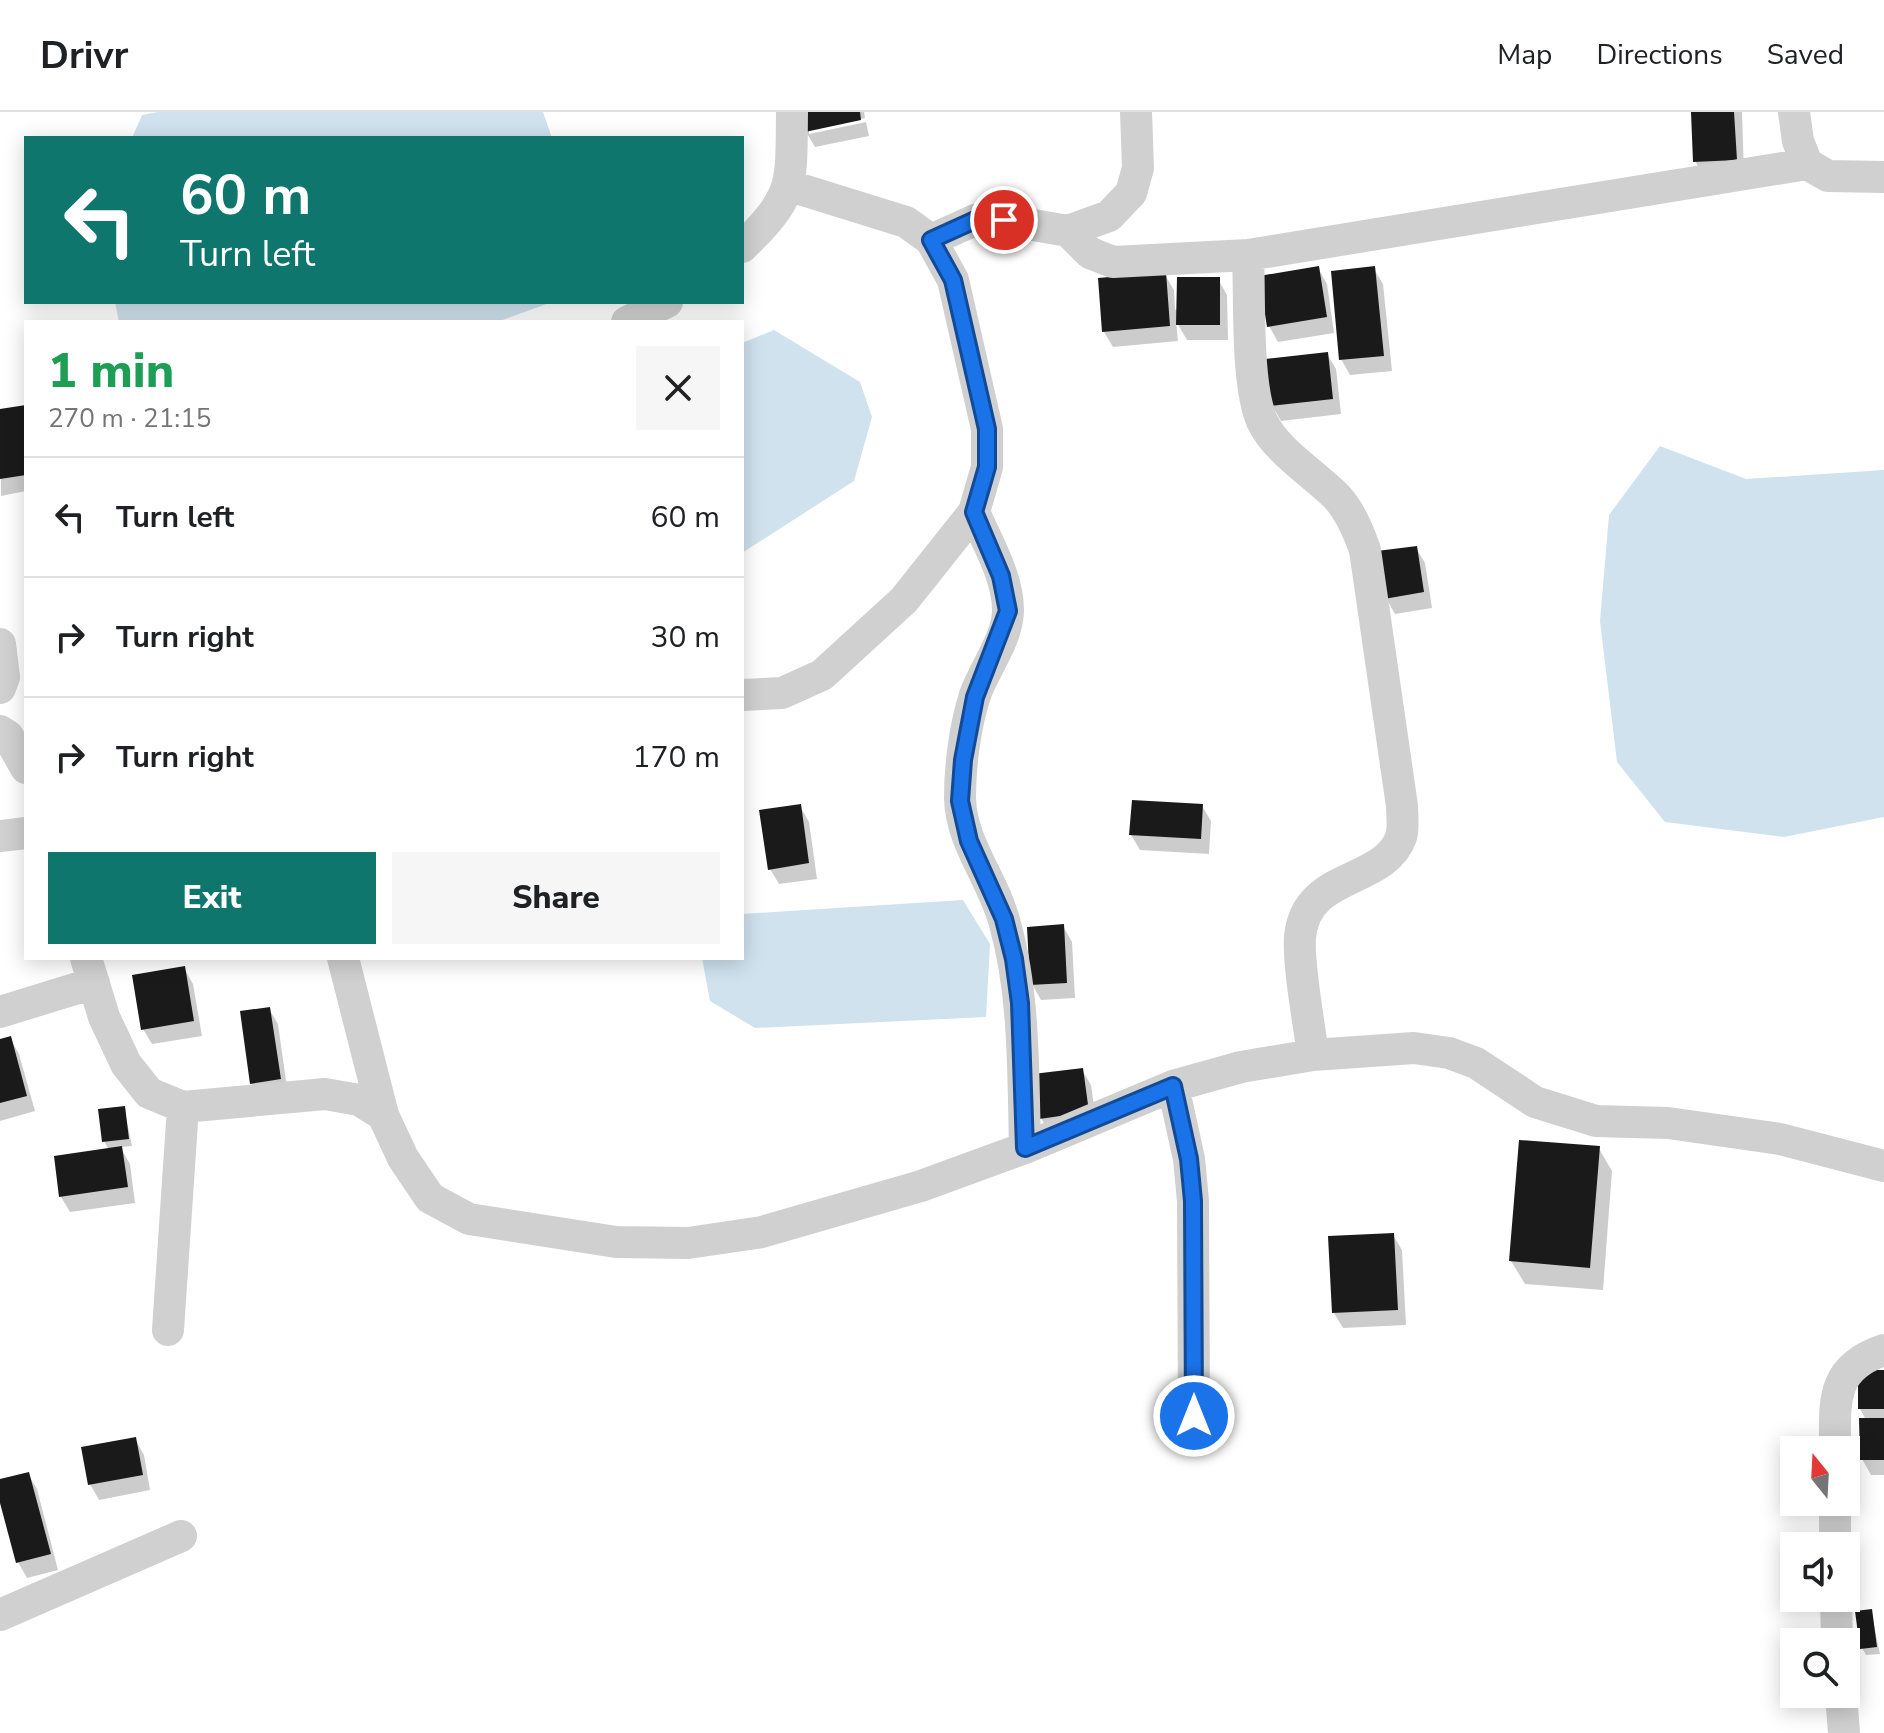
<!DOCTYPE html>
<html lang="en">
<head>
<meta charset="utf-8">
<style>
	:root { --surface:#fff; --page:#f6f6f6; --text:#202124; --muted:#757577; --line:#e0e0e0; --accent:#0f766e }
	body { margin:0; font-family:"Nunito Sans",sans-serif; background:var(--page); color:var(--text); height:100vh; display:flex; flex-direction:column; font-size:30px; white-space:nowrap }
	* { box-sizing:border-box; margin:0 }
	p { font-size:26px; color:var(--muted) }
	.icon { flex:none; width:44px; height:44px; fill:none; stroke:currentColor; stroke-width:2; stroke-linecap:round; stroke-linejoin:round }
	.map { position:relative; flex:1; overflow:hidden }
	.sheet { position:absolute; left:24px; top:208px; width:720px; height:640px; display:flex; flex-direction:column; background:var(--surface); border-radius:0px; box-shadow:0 4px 20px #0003 }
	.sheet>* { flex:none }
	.guide { position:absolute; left:24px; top:24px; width:720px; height:168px; border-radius:0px; box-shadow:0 4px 20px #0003; background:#0f766e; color:#fff; overflow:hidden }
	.needle { width:52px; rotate:342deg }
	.buttons { position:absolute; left:1780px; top:1324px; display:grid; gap:16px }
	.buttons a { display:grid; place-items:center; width:80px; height:80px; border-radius:0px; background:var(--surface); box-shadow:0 4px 20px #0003; font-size:40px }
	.pin { position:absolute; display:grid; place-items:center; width:68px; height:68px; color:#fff; margin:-34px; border:4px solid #fff; border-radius:50%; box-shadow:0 2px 8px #0007 }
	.me { position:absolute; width:88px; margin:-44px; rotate:0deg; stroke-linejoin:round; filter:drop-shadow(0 0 6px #0008) }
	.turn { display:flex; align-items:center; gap:28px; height:168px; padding:0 24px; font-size:36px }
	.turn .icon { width:104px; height:104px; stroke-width:2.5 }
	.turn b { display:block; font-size:56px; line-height:68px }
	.round { display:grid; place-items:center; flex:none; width:84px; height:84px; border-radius:0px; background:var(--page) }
	.overview { display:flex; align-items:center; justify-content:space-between; height:136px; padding:0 24px }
	h1 { font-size:48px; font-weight:800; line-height:60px; color:#1e9e55 }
	.action { display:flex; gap:16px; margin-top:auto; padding:16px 24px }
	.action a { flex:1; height:92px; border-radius:0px; background:var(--accent); color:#fff; font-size:32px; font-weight:800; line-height:92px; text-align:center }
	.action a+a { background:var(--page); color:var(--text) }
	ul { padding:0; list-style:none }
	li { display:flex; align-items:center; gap:24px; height:120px; padding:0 24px; border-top:2px solid var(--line) }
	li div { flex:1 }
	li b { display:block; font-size:30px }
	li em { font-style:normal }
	header { display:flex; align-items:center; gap:48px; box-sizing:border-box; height:112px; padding:0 40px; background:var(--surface); border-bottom:2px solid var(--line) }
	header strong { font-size:38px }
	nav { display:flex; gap:44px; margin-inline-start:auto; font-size:28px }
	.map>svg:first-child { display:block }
	.water { fill:#cfe2ee }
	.shadow { fill:#0003 }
	.building { fill:#1a1a1a }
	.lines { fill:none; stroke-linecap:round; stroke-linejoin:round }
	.minor { stroke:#d0d0d0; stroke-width:32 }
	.route-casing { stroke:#114b97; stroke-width:20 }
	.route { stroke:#1a73e8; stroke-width:14 }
</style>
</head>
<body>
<header>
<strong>Drivr</strong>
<nav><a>Map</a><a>Directions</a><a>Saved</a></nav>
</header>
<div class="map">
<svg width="1884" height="1621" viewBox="0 0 1884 1621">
	<rect width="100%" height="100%" fill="#fff"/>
	<path class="water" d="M158,0H543L552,26H132L142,3Z
		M115,190H552L497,210H119Z
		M774,218L860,270L872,305L854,369L742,441V231Z
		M1660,334L1746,367L1884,358V705L1784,725L1665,710L1617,650L1600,509L1609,403Z
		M963,788L990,832L986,905L755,916L710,889L702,846H742V802Z"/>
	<path class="shadow" d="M802,0H864L865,6L809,18V22L866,10L869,24L815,35L806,20Z
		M1693,0H1742L1744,63L1704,65L1695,49Z
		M1318,156L1327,172L1334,221L1278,230L1269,214Z
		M1374,157L1383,172L1392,259L1350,263L1341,247Z
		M1165,163L1174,178L1175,198L1218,167L1227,183L1228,228H1187L1176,209L1178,229L1113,235L1104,220Z
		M1327,242L1336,257L1341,302L1281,309L1272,293Z
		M26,295V379L1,384L0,299Z
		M1416,436L1425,451L1432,496L1395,502L1386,486Z
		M800,694L809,710L817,767L779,772L770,757Z
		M1202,694L1211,709L1209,742L1140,738L1131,723Z
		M1063,814L1072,830L1075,886L1041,888L1032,872Z
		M184,856L193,872L202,924L152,932L143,917Z
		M269,897L278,912L288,983L261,987L252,972Z
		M10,926L19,942L35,999L0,1009V929Z
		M1082,958L1091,973L1097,1015L1050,1022L1041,1006Z
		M124,996L132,1034L120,1035L130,1052L135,1091L70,1100L61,1085L109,1038L104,1029Z
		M1598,1035L1612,1059L1603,1178L1525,1172L1511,1149Z
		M1393,1123L1402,1138L1406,1213L1343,1216L1334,1201Z
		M1884,1260V1363H1871L1862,1347L1866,1308L1860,1297Z
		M135,1327L144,1343L150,1378L99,1388L90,1372Z
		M28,1362L37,1377L58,1458L27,1466L18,1450L0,1384V1369Z
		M1871,1499L1880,1542L1866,1543L1862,1536Z"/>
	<path class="building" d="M800,0H860L861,8L805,20Z
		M1691,0H1734L1737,48L1693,50Z
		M1319,154L1327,205L1267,215L1259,164Z
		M1375,154L1384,244L1339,248L1331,159Z
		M1166,160L1170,214L1102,220L1098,166Z
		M1177,165H1220V213H1176Z
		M1328,240L1333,287L1270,294L1265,247Z
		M26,293V363L0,367V297Z
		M1417,434L1424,480L1384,487L1377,439Z
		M1132,688L1203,692L1201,727L1129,723Z
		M801,692L809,751L768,758L759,698Z
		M1064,812L1067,871L1030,873L1027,815Z
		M185,854L194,909L141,918L132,863Z
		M270,895L281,967L250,972L240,899Z
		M11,924L27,984L0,991V927Z
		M1083,956L1089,1000L1039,1007L1033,962Z
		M125,994L129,1027L102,1030L98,997Z
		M1519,1028L1600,1034L1590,1156L1509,1149Z
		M122,1034L128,1075L59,1085L54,1044Z
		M1394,1121L1398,1198L1332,1201L1328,1124Z
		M1858,1258H1884V1297H1858Z
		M1859,1306H1884V1348H1860Z
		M136,1325L143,1363L88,1373L81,1335Z
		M29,1360L51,1442L16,1451L0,1391V1367Z
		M1872,1497L1877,1535L1860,1537L1855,1499Z"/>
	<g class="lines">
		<path class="minor" d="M1794,0L1798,29L1807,52L1828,64L1884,65
			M1068,119L1090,141L1113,150L1248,143L1807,52
			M931,128L975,108H1004L1068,119L1109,104L1131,81L1138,56L1136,0
			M742,135C796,83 791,72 792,0
			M1248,143C1250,186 1246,272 1262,309C1276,339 1313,361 1336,384C1350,399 1358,418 1365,438L1402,694C1402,703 1404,716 1401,725C1384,773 1306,759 1300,825C1298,854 1309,911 1313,943
			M627,210L667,190
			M974,400C987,430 1008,465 1008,498C1008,527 984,557 975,583C965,614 960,654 960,686C961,732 994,768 1005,812C1025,884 1023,961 1025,1036
			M0,532L4,565L0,576
			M742,583L782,581L822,563L904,488L974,400L987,355V317L953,168L931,128L906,110L790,74
			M0,619L8,624L26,656
			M0,724L26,721
			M86,846L104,905L126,952L149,981L183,995L325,982L359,988L383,1003L403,1046L430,1086L469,1107L616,1130L688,1131L762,1120L921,1074L1025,1036L1173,974L1241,955L1313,943L1414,936L1449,941L1476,951L1535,990L1596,1009L1668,1011L1780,1027L1884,1054
			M343,846L383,1003
			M0,900L94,871
			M1173,974L1189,1047L1193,1089L1194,1304
			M168,1218L183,995
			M1835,1338C1835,1290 1830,1256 1884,1238
			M1835,1390V1434
			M1836,1486L1837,1530
			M0,1503L181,1424
			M1841,1582L1844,1621"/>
	</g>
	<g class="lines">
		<g class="route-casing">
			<path id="route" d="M1004,108H975L931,128L953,168L987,317V355L974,400L1001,464L1008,499L975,585L963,648L960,689L969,729L1004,807L1014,847L1020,891L1025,1036L1173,974L1189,1047L1193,1089L1194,1304"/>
		</g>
		<use href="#route" class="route"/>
	</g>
</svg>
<div class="buttons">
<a><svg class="needle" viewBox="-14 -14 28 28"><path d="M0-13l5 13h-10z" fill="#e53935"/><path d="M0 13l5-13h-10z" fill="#757577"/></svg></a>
<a><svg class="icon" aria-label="sound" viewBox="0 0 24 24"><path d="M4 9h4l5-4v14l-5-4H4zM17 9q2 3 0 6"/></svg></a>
<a><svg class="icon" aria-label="search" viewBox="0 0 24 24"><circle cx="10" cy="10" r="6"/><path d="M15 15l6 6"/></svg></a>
</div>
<div class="pin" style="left:1004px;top:108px;background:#d93025"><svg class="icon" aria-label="arrive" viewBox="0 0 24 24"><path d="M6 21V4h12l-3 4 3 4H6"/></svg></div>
<svg class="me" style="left:1194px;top:1304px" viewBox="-20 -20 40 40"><circle r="17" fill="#1a73e8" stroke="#fff" stroke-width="3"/><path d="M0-11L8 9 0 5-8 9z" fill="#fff"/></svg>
<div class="guide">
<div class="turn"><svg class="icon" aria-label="left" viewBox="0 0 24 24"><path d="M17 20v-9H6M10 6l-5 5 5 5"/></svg><div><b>60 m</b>Turn left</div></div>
</div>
<section class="sheet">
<div class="overview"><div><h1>1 min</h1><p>270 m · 21:15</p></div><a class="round"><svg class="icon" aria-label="close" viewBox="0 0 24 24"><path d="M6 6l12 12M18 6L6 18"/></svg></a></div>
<ul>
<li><svg class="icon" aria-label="left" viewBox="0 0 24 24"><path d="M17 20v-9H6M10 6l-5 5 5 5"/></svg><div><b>Turn left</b></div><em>60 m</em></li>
<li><svg class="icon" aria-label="right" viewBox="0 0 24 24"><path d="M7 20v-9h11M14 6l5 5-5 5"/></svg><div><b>Turn right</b></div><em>30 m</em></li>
<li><svg class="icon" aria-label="right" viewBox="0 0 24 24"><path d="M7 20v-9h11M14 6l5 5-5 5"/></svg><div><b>Turn right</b></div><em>170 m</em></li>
</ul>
<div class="action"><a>Exit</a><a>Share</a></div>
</section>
</div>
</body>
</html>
